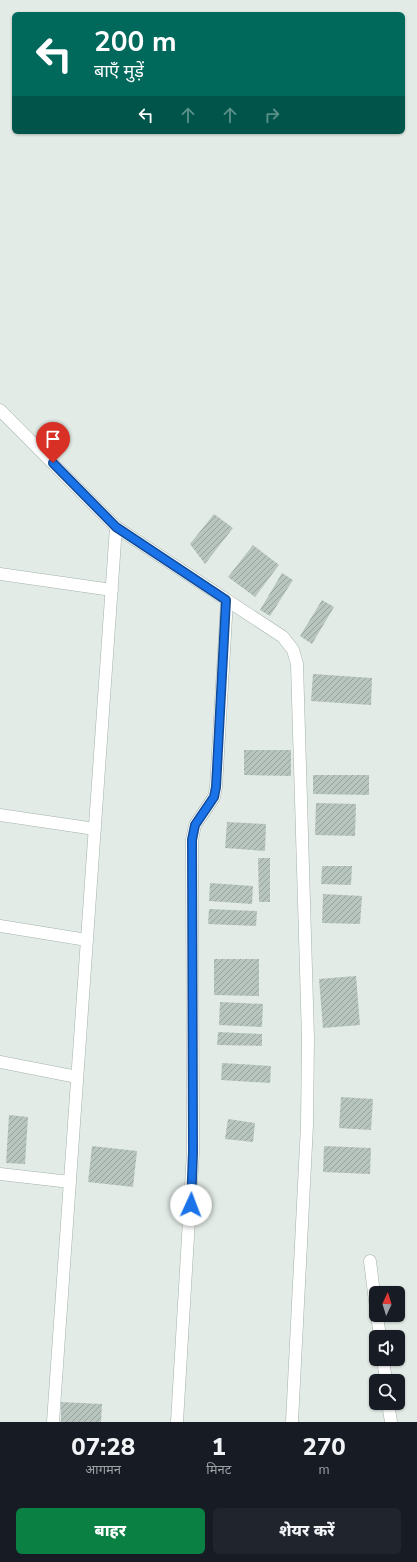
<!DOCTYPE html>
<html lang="hi">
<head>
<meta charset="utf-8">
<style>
	:root { --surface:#171b24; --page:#20242c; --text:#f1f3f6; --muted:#9ea1a6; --accent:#0b8043 }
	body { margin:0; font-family:"Nunito Sans","Noto Sans Devanagari",sans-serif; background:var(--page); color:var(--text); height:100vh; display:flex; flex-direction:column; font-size:15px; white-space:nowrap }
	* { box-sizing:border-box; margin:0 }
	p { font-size:13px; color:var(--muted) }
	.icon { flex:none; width:22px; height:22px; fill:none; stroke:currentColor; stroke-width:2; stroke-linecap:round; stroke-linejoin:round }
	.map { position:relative; height:1422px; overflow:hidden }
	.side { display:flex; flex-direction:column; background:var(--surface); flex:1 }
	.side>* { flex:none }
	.hud { position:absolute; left:12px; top:12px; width:393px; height:122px; border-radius:6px; box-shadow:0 1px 3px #0004; background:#00695c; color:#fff; overflow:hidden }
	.needle { width:26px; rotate:4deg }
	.controls { position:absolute; left:369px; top:1286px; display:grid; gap:8px }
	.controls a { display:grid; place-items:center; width:36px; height:36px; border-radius:6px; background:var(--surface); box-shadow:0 1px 3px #0004; font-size:20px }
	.pin { position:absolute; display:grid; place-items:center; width:34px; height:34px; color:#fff; margin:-41px -17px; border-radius:50% 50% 50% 0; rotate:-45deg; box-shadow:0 0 4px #0007 }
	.pin .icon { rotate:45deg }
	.me { position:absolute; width:44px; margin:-22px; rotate:2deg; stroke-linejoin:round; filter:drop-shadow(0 0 3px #0008) }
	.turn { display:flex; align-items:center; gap:14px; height:84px; padding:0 16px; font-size:18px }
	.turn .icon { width:52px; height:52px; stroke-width:2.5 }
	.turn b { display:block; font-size:28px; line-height:34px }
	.lanes { display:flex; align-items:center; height:38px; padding:0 16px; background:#0003; justify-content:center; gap:20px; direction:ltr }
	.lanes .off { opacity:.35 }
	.eta { display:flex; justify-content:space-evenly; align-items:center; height:68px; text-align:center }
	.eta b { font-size:24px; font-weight:800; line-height:28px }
	.button { display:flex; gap:8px; margin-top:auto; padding:8px 16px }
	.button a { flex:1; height:46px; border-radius:6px; background:var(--accent); color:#fff; font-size:16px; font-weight:800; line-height:46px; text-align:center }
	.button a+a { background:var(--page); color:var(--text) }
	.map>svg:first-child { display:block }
	.building { fill:url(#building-hatch) }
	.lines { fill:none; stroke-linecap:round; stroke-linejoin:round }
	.minor-casing { stroke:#a5b2ac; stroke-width:13 }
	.minor { stroke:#fff; stroke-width:12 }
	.route-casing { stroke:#114b97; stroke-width:10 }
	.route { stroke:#1a73e8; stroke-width:7 }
</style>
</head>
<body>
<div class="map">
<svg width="417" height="1422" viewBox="0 0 417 1422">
	<defs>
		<pattern id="building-hatch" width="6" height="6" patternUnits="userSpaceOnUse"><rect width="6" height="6" fill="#b8c5bf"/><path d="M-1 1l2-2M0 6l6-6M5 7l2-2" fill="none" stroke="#95a19c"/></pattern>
	</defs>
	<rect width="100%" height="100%" fill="#e2ebe6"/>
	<path class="building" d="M214,514L233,528L205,564L190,544Z
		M253,545L279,565L255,597L228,577Z
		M282,573L293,580L270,616L260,610Z
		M322,600L334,607L312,644L300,636Z
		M313,674L372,678L371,705L311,701Z
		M244,750H291V776L244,775Z
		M313,775H369V795L313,794Z
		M316,803L356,804L355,836L315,835Z
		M227,822L266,824L265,851L225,848Z
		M258,858H270V902H259Z
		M322,866H352L351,885L321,884Z
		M210,883L253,886L252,904L209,901Z
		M323,894L362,896L360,924L322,923Z
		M209,909L257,911L256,926L208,924Z
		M214,959H259V996L214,995Z
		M356,976L360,1025L323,1028L319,979Z
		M220,1002L263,1004L262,1027L219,1025Z
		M218,1032L262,1034V1046L217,1045Z
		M222,1063L271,1066L270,1083L221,1080Z
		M341,1097L373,1099L371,1130L339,1128Z
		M9,1115L28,1117L25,1164L6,1163Z
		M228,1119L255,1123L253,1142L225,1139Z
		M92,1146L137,1151L133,1187L88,1182Z
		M324,1146L371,1148L370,1174L323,1172Z
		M61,1402L102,1404L101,1422H61Z"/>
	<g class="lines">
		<g class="minor-casing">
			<path id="minor" d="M0,410L116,527L53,1422
				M116,527L283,637L293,650L297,664L308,1038L307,1125L292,1422
				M0,574L112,590
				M0,815L95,829
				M0,926L87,940
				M0,1062L77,1077
				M0,1174L70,1182
				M370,1261L376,1309
				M377,1315L380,1337
				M383,1359L386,1381
				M388,1403L391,1422
				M177,1422L193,1152L192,840L195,825L214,797L216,787L227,600"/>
		</g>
		<use href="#minor" class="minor"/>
	</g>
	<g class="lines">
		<g class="route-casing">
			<path id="route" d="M53,463L116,527L226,600L216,787L214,797L195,825L192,840L193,1152L191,1205"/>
		</g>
		<use href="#route" class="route"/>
	</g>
</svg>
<div class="controls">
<a><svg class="needle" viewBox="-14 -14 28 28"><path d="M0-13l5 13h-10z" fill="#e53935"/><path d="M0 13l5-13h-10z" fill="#9ea1a6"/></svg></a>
<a><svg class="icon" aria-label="sound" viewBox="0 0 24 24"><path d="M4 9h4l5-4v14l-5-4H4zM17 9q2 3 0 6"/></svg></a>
<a><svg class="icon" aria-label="search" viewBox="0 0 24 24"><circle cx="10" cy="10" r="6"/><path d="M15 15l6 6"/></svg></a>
</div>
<div class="pin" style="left:53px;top:463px;background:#d93025"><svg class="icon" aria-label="arrive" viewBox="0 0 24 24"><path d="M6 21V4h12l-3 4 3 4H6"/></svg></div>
<svg class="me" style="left:191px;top:1205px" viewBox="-20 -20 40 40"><circle r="19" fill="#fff"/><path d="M0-13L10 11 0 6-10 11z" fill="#1a73e8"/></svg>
<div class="hud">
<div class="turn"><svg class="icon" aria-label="left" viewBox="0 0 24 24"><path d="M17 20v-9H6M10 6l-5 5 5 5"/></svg><div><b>200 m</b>बाएँ मुड़ें</div></div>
<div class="lanes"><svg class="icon" aria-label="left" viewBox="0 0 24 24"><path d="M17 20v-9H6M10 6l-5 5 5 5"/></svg><svg class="icon off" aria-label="ahead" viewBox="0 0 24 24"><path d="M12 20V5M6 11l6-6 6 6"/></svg><svg class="icon off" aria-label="ahead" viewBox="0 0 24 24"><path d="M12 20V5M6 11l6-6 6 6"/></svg><svg class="icon off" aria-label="right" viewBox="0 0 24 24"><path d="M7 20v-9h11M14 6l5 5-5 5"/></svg></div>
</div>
</div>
<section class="side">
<div class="eta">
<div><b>07:28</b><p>आगमन</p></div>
<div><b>1</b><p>मिनट</p></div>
<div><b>270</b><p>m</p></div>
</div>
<div class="button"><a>बाहर</a><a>शेयर करें</a></div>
</section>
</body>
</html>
